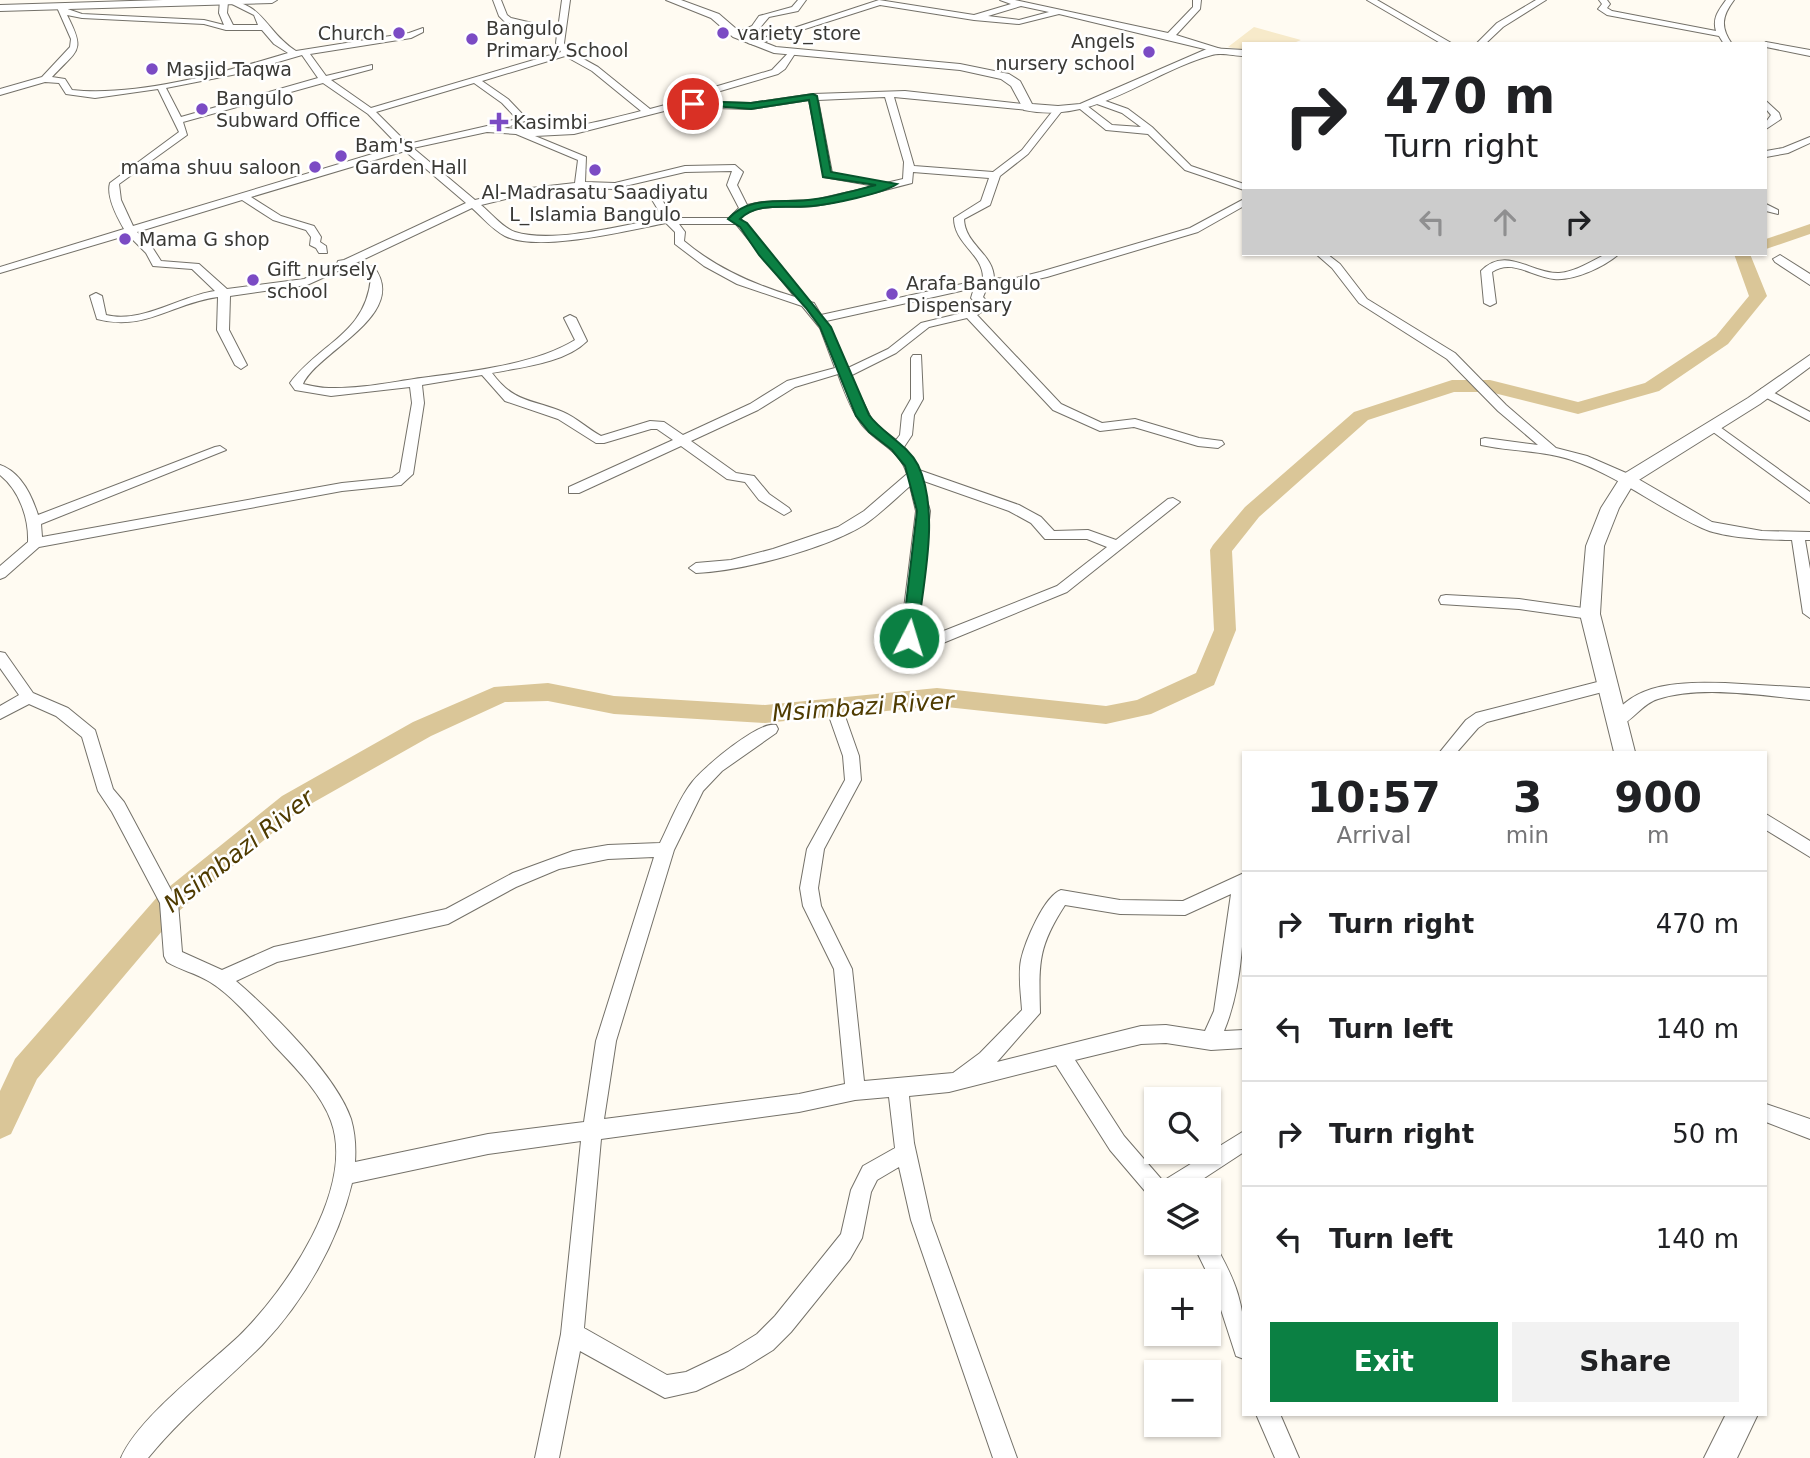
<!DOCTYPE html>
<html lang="en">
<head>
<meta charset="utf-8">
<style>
	:root { --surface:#fff; --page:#f2f2f2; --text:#202124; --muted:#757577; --line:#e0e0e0; --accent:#0b8043 }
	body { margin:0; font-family:"DejaVu Sans",sans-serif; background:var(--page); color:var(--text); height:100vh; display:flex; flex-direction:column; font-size:26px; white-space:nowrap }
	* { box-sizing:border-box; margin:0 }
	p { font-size:23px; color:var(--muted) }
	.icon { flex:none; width:38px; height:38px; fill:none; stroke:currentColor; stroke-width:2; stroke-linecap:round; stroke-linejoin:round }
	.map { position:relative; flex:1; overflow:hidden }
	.sheet { position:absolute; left:1242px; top:751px; width:525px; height:665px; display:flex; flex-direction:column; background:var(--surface); border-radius:0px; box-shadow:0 2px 5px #0004 }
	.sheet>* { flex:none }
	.top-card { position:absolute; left:1242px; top:42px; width:525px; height:214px; border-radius:0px; box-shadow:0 2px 5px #0004; background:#fff; color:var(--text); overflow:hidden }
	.buttons { position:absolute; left:1144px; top:1087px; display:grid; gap:14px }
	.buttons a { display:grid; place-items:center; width:77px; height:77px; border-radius:0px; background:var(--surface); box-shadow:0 2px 5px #0004; font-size:35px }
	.pin { position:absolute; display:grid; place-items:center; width:60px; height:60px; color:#fff; margin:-30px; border:4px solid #fff; border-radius:50%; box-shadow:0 2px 7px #0007 }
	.me { position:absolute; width:77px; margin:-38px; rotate:5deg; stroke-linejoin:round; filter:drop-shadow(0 0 5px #0008) }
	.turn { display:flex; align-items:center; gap:24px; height:147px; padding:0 28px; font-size:32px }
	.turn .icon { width:91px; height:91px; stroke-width:2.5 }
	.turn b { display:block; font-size:49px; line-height:60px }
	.lanes { display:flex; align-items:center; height:66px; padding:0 28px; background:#0003; justify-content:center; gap:35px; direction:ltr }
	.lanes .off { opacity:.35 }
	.eta { display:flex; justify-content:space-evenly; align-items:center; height:119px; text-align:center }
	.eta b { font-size:42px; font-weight:600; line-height:49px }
	.primary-button { display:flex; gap:14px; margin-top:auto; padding:14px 28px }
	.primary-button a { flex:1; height:80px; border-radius:0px; background:var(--accent); color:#fff; font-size:28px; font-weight:600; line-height:80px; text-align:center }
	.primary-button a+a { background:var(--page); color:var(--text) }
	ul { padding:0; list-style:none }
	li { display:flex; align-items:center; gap:21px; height:105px; padding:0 28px; border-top:2px solid var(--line) }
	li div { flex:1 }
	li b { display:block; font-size:26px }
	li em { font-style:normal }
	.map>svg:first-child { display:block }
	.green { fill:#f7eaca }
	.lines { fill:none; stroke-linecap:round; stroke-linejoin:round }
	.river { fill:#dac698; fill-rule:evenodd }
	.minor-casing { stroke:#747169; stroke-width:2 }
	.tertiary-casing { stroke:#747169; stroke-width:2 }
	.minor { fill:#fff; fill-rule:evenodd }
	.tertiary { fill:#fff; fill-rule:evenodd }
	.route { fill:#0b8043; stroke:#07532c; stroke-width:2 }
	.poi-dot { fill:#7b4bc4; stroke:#fff; stroke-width:2.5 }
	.labels { text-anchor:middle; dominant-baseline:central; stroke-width:5; stroke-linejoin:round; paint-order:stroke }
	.far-poi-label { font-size:19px; fill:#3a3935; stroke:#fff; text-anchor:start }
	.water-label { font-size:24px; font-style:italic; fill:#4f3b00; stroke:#fff }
</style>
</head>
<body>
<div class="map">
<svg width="1810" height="1458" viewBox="0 0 1810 1458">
	<rect width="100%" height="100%" fill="#fffbf2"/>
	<path class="green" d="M1254,27L1301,40L1291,44H1244V50L1228,47Z"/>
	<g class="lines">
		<path class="river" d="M1810,224V234L1766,249V239Z
			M1734,254H1750L1767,296L1728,344L1659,391L1578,414L1490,392H1454L1368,420L1259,517L1232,551L1236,630L1214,685L1151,714L1106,724L937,706L765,723L614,714L548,701L505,702L431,736L300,810L179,911L37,1079L11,1134L0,1139V1091L15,1059L159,895L282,796L413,722L494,687L548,683L614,696L765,705L937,688L1106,706L1137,700L1196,673L1214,630L1210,550L1213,545L1245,507L1354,412L1452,380H1490L1578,402L1645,383L1716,336L1749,296Z"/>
		<g class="minor-casing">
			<path id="minor" d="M220,0C264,0 264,31 296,51L409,33L423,28V32L411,38L310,54L326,76L372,65V69L331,80L371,108L561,52L556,43L557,34L505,22L499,16L493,0H501L507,15L511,18L558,29L562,0H570L564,43L569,51L598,67L650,109L680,101L691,102L711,88L772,70L792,49L796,52L785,69L778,74L717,92L702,102L751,103L813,94L905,91L1031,105L1033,107L1028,110L894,97L914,166L993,172L1022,150L1055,108H1061V112L1028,154L1000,176L990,205L964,219C965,245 993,253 994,278L1012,279L1040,272L1190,228L1244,199V206L1198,232L1047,277L1012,285H988L983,297L991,306L977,315L1061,404L1102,423L1135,419L1199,438L1222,441L1224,444L1218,448L1198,446L1134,427L1100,431L1053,410L967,318L929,327L896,353L850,376L873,422L896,440L900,435L902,415L911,399V358L913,355H921L923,399L914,415L912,435L904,447L919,470L1019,505L1041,517L1054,531L1088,530L1116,540L1168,499L1173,498L1180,502L1067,592L943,643L907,644L901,633L916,511L910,486C895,499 880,514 864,525C825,549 742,571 696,573L689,568L696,563L731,560L773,549L838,527L864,511L907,474C900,449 876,443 862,425C851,410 844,391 838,374L795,387L758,410L691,441L736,473L754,476L769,494L789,508L791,511L784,515L759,500L745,482L727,479L681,446L579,493H569V487L673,440L657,429H651L604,443H596L558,419L505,401L482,375L422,385L424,403L413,474L401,485L342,491L39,547L5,577L0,579V566L28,542C29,518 19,490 0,475V465C21,472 32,496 38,515L215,447L220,446L226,450L41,524L42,537L342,483L392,478L400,472L412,403L410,387L331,396L295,390L290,383C321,342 366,334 371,277L366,271L347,267L307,285L230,296L229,330L247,365L241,369L235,365L217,330L218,297C172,303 145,332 97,319L90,296L96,293L102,296L106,315C142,324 180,296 215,291L192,269L153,266L146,253L128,235L0,273V267L124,229C117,217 106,197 110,183L179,132L158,89L95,98L66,94L59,83L45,82L0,95V89L42,77L70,47L71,39L56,5L82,14L204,20L224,25L219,13ZM228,2L254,15L258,25H233L227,13ZM67,15L82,18L204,24L226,30H262L274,44L288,53C225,72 137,97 72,90L65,79L52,77C78,49 86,52 67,15ZM302,55L318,78L181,117L166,88L237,74ZM565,56L592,71L641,111C590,124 558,133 504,128L528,120L508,99L482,81ZM323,83L368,114L399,146L133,226L121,200L119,184L187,135L183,122ZM474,83L502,103L517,119L497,124L496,127L487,126L408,144L376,112ZM885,97L904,162L903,179L886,183L832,173L818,100ZM809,100L824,177L875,186L814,200L762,202L747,205L737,185L743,172L735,165L685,166L615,183L585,182L586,157L535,136L574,134L680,107L751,109ZM487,132L516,134L578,160L575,183L522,189L475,200L413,148ZM405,151L466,203L344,260L338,261L337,264L304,279L227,289L199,264L161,261L152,247L137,232L242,200L273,220L306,230L311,237L310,245L316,248L319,253H327L326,246L320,242L321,237L314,226L281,216L251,197ZM732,171L727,185L739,208L729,218H673L658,193L637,191L625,186L685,172ZM913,172L989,178L981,201L954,218C954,244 982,253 983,277L980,280L821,315L814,303L810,302L740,218C759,201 790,209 814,206C847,201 880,191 912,183ZM580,188L614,189L636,197L651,198L663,218C624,225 553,244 515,232C503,228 491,213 481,205L522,195ZM472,208C482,217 493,230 505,236C539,253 629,230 666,223L675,232V244L704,266L737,284L802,306L820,328L835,368L787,381L750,404L683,435L664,422L650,421L601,436C588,429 577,418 563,412C532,399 514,403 492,373C522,367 565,363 587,341L576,318L570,315L564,318L575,340C533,366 463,372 414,379C387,383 357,389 329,388C320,388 312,386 303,384C318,351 410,315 374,267L356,263ZM679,224H736L795,297C755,285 717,269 684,241L685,232ZM974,288L971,298L978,305L966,312L921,323L888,349L848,368L826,321ZM921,480L1009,511L1031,523L1045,539H1087L1107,547L1057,586L936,634L916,635L930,511Z
				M798,0H806L798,11L769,17L758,30L740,37L733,35L752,26L759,16L792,7Z
				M879,0L974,15L1011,4L1000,0H1015L1168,33L1193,7V0H1201L1200,9L1176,35L1221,49L1217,52L1059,14L1019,24L974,20L880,5L755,45L748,43ZM1021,6L1049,12L1019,20L988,16Z
				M1367,0H1377L1453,44H1442Z
				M1536,0H1546L1503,27L1485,44H1476L1497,23Z
				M1599,0H1607L1610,4L1607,8L1612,11L1716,31C1712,18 1719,10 1726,0H1734C1722,16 1720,27 1732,44H1724L1719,36L1607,15L1598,9L1602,4Z
				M1766,42L1810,50V56L1766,47V44H1763Z
				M1100,99L1128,109L1152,127L1191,166L1244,184V190L1185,170L1148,134L1106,130L1080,109V105H1086L1112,125L1141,127L1122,113L1097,104V100Z
				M1766,101L1779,113L1781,119L1766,129V122L1771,115L1766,109Z
				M1810,137V143L1788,153L1766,157V151L1783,148Z
				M1766,204L1778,210V214L1766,211Z
				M1316,254H1327L1340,264L1367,299L1455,353L1506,405L1556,448L1587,456L1633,476L1712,522L1762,531L1810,532V540H1805L1810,569V618L1803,613L1792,540C1768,540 1723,538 1702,528C1660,509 1624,480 1580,463C1548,450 1513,452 1481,445V439L1485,438L1538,445L1498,411L1447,359L1359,303L1332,268Z
				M1606,254H1619C1604,267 1574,281 1554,279C1532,277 1512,258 1492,272L1496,303L1490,306L1484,303L1481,271C1506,245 1531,274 1559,273C1575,272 1592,261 1606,254Z
				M1765,388L1810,412V421L1761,395V389Z
				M1713,422L1810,492V503L1709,429L1707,426Z
				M1446,595L1519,599L1590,609L1597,614L1590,619L1519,609L1441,604L1439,600L1441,596Z
				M0,652L5,653L33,693L68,708L95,730L113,789L124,802L178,903L182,952L222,970L274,947L446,909L513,873L573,851L608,845L660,843C670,823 679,798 693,781C704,767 760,720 776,725L778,729L776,733L722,771L703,791L674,850L616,1041L604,1119L799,1094L845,1084L834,969L803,906L800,888L807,849L845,780L843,756L830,719L832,715H844L846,719L859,756L861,780L824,849L818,888L821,906L852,969L864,1081L953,1073L980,1053L1022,1010C1021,994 1018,975 1021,960C1025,942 1044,896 1061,890L1120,900L1183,901L1244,873C1244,925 1244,983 1224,1031L1244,1030V1048L1211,1050L1166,1043L1141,1044L1075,1060L1124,1136L1163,1181L1244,1131V1152L1186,1190H1157V1200L1150,1197L1110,1150L1056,1065L949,1092L909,1096L914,1143L931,1220L1017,1458H993L911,1220L899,1167L877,1180L871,1192L862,1238L850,1259L791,1332L773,1350L744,1368L696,1391L665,1398L580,1351L559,1458H535L561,1334L581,1141L488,1154L352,1183C338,1242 304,1301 262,1345C224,1383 182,1416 148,1458H121C138,1418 206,1367 239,1336C285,1291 356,1189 331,1121C321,1093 294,1066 274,1045C255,1023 234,997 210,982C196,973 180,970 167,962L164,956L160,903L112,812L98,791L82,737L56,716L29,704L0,719V706L19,695L0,668ZM654,857L596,1041L584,1122L488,1134L355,1162C356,1147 355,1133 351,1119C336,1075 271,1011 236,981L277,962L448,924L516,887L559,869L608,859ZM1231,894L1214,1011L1205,1031L1166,1025L1141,1026L997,1062L1040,1013C1039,964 1037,948 1065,905L1120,914L1185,915ZM889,1097L895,1148L863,1166L851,1190L841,1234L775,1316L757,1334L728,1352L686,1372L667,1375L584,1328L601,1139L799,1112L855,1100Z
				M1609,679L1614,681L1617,685L1614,689L1487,722L1478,728L1457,752H1440L1466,720L1476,713Z
				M1725,683L1810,688V700C1764,696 1702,685 1658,699C1641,704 1634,721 1618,726L1610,720C1634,681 1684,682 1725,683Z
				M1766,814L1810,841V857L1766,830Z
				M1766,1104L1810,1119V1139L1766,1122Z
				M1209,1234C1236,1280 1247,1305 1244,1359L1236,1356L1213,1285L1192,1242H1209Z
				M1256,1414H1280L1299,1458H1275Z"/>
		</g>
		<g class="tertiary-casing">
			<path id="tertiary" d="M163,0H277L272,3L0,11V5Z
				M666,0H681L719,14L741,33L776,47L960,64L1009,74L1020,81L1032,104L1058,106L1080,104L1209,48L1244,50V56C1235,56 1221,52 1212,55C1147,73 1095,125 1024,110L1011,86L1001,79L960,70L774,53L733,37L711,18Z
				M1780,255L1810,274V285L1775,262L1773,259Z
				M1810,355V367L1760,404L1634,483L1619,508L1604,546L1600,614L1635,752H1614L1580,614L1586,546L1601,508L1622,475L1748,398Z
				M1726,1414H1758L1737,1458H1704Z"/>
		</g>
		<use href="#minor" class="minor"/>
		<use href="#tertiary" class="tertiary"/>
	</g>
	<path class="route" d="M813,94L817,96L831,172L897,184C882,194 832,204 813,206C788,209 758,201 740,219L747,223L831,327L869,415C883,434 907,444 918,465C941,513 922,587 917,638L909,643L902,638L917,511L905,466L892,450L869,432L856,416L820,327L806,308L759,255L740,227L728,219C751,193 785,205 816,199C836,196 856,190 876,185L823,177L809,100L751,109L688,104L693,101L751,103Z"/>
	<g class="poi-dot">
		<circle cx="399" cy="33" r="7"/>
		<circle cx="723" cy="33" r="7"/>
		<circle cx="472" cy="39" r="7"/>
		<circle cx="1149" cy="52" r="7"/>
		<circle cx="152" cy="69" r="7"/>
		<circle cx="202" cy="109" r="7"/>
		<path d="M495.5 111.5h7v7h7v7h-7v7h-7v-7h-7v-7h7z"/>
		<circle cx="341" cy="156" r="7"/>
		<circle cx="315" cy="167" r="7"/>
		<circle cx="595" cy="170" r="7"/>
		<circle cx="125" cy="239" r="7"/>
		<circle cx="253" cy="280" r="7"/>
		<circle cx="892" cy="294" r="7"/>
	</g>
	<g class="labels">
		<g class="far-poi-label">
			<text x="486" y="28">Bangulo<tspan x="486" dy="22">Primary School</tspan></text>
			<text x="385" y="33" text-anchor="end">Church</text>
			<text x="737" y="33">variety_store</text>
			<text x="1135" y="41" text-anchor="end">Angels<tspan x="1135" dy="22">nursery school</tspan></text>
			<text x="166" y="69">Masjid Taqwa</text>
			<text x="216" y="98">Bangulo<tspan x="216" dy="22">Subward Office</tspan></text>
			<text x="513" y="122">Kasimbi</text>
			<text x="355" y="145">Bam's<tspan x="355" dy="22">Garden Hall</tspan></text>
			<text x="301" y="167" text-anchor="end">mama shuu saloon</text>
			<text x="595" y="192" text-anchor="middle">Al-Madrasatu Saadiyatu<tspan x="595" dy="22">L_Islamia Bangulo</tspan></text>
			<text x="139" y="239">Mama G shop</text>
			<text x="267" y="269">Gift nursely<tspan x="267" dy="22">school</tspan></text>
			<text x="906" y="283">Arafa Bangulo<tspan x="906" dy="22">Dispensary</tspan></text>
		</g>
		<g class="water-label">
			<text transform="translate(863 707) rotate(-4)">Msimbazi River</text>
			<text transform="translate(239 851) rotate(-38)">Msimbazi River</text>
		</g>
	</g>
</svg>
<div class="buttons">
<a><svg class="icon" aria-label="search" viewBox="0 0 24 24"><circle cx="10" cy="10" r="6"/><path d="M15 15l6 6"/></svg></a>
<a><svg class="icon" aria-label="layers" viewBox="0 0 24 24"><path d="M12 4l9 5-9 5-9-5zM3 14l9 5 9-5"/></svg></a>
<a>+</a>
<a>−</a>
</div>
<div class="pin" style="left:693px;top:104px;background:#d93025"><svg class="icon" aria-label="arrive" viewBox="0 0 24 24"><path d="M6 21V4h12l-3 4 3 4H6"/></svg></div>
<svg class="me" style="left:909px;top:638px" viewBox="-20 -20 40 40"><circle r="17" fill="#0b8043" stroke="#fff" stroke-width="3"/><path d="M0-11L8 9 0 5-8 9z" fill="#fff"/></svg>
<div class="top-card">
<div class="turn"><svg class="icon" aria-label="right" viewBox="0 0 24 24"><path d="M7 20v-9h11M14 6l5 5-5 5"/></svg><div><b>470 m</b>Turn right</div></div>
<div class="lanes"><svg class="icon off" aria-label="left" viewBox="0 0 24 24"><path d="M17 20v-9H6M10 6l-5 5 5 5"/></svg><svg class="icon off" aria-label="ahead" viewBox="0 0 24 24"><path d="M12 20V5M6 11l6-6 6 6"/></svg><svg class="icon" aria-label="right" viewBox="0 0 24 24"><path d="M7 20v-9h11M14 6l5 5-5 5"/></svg></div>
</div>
<section class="sheet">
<div class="eta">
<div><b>10:57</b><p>Arrival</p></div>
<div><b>3</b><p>min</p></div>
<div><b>900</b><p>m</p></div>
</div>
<ul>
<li><svg class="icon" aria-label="right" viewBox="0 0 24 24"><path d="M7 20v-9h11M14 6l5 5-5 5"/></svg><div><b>Turn right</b></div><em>470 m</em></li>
<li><svg class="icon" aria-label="left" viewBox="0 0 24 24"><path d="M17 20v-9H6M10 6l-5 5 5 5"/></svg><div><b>Turn left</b></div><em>140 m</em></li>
<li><svg class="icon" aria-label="right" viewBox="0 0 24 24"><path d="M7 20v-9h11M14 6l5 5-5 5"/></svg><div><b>Turn right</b></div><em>50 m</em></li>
<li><svg class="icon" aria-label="left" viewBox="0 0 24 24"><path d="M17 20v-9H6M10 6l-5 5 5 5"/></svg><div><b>Turn left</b></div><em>140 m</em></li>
</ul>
<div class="primary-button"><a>Exit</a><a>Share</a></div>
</section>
</div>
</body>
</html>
